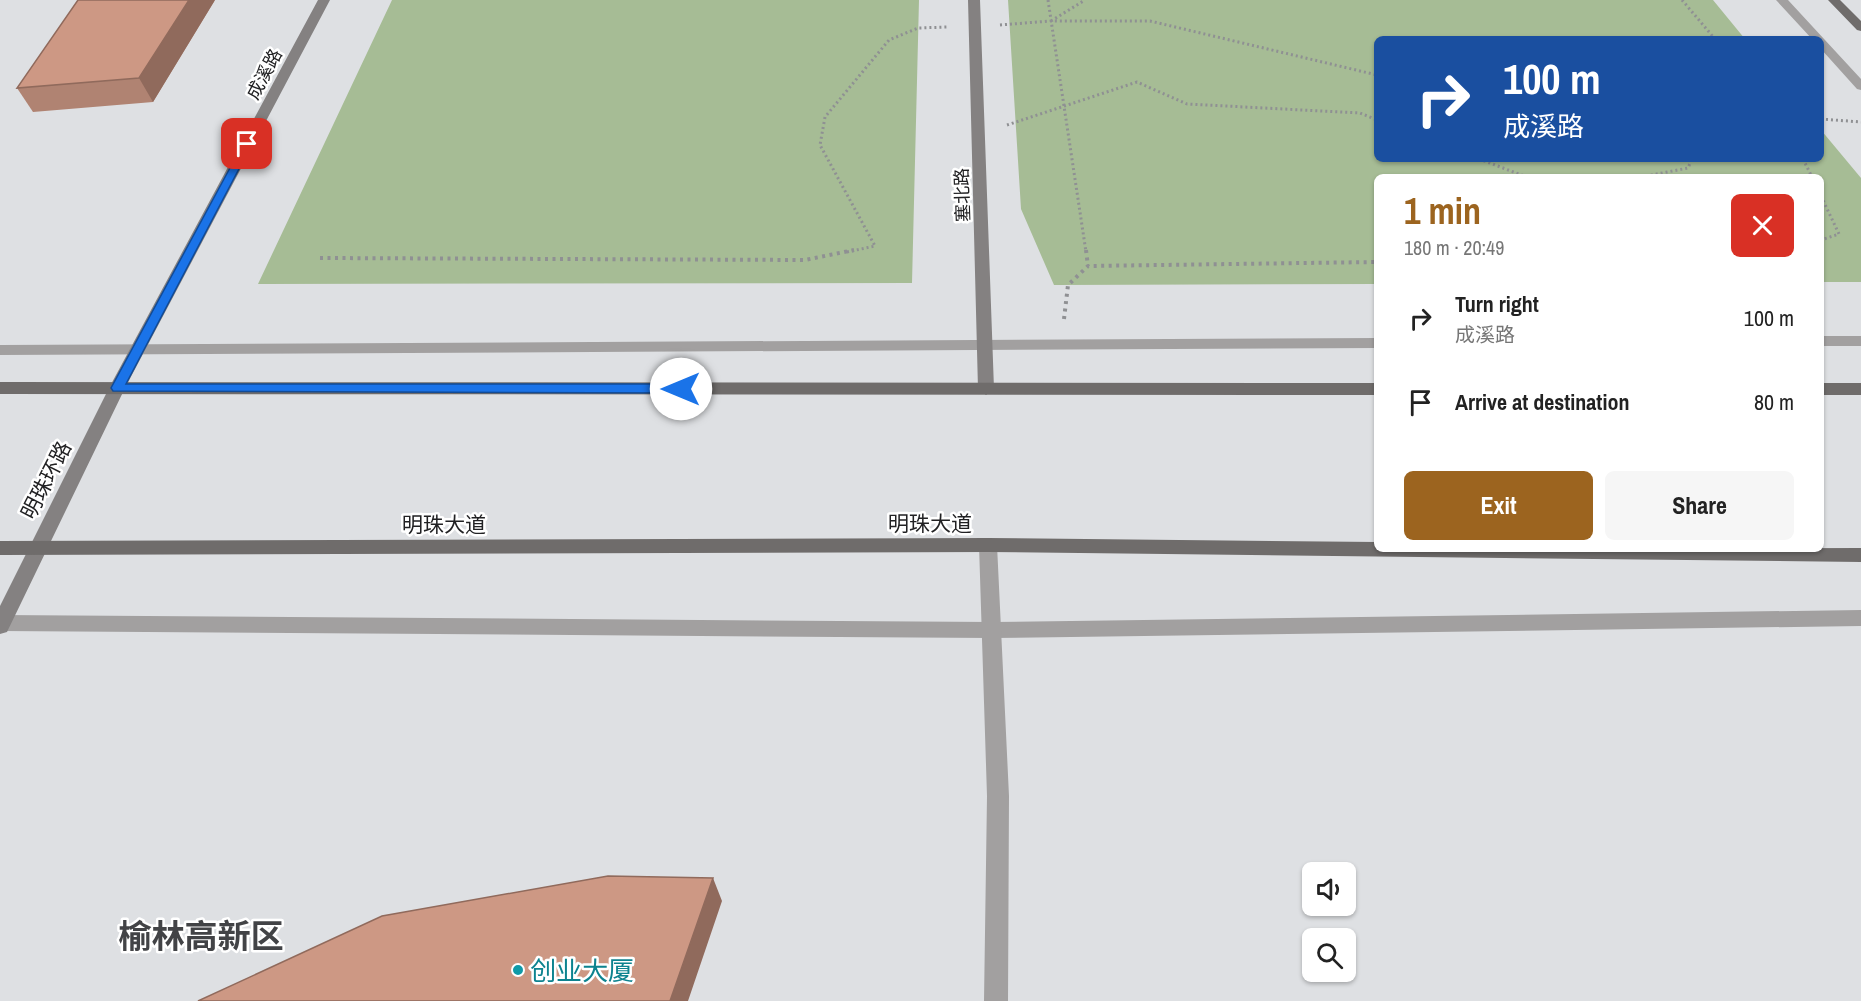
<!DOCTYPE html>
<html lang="en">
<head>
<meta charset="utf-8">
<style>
	:root { --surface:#fff; --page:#f6f6f6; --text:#222; --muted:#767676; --accent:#9c641f }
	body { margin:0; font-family:"Archivo Narrow","Noto Sans SC",sans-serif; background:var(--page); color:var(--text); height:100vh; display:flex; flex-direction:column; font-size:22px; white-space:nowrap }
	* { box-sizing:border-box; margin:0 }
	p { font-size:20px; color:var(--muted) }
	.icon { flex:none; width:33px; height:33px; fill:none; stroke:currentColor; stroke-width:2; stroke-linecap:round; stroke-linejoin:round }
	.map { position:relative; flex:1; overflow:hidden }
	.drawer { position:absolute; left:1374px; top:174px; width:450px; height:378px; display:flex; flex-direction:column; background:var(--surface); border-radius:9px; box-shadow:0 2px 4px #0004 }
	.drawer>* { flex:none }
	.hud { position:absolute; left:1374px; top:36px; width:450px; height:126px; border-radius:9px; box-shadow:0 2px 4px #0004; background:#1a4fa0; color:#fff; overflow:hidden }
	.tools { position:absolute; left:1302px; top:862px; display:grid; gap:12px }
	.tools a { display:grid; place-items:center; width:54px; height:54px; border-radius:9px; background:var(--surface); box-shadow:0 2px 4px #0004; font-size:30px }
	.pin { position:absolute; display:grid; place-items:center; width:51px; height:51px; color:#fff; margin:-26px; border-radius:12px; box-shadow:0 3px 9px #0006 }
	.me { position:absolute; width:66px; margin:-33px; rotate:270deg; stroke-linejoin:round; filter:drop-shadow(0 0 4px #0008) }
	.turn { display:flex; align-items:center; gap:21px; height:126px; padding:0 30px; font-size:27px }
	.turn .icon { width:78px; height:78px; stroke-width:2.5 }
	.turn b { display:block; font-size:42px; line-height:51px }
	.round { display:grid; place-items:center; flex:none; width:63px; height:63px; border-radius:9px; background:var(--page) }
	.head { display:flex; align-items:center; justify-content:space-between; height:102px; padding:0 30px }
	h1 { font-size:36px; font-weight:700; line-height:45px; color:var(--accent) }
	.cta { display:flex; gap:12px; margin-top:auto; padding:12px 30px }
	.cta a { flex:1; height:69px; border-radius:9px; background:var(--accent); color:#fff; font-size:24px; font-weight:700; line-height:69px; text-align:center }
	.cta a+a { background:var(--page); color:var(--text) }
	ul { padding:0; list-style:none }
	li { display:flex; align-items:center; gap:18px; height:84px; padding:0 30px }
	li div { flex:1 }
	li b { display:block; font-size:22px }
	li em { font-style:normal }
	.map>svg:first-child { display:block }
	.green { fill:#a6bc95 }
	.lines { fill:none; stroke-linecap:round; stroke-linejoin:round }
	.path-far1 { stroke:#8f9093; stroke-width:3; stroke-dasharray:2 3; stroke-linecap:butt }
	.path { stroke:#8f9093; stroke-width:4; stroke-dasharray:3 4.5; stroke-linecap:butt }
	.lane { fill:#a2a0a0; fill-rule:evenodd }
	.street { fill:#a2a0a0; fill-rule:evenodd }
	.secondary { fill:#848181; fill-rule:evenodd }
	.primary { fill:#6f6c6b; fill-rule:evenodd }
	.wall { fill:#b08372 }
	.shaded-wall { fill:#906a5c }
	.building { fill:#cd9884; stroke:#906a5c; stroke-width:1.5 }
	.route { fill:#1a73e8; stroke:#114b97; stroke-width:1.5 }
	.culture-dot { fill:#0f9aa8; stroke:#fff; stroke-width:2 }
	.labels { text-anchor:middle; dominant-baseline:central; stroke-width:5; stroke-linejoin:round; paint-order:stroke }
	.far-street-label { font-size:18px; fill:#212123; stroke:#fff }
	.street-label { font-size:21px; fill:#212123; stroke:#fff }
	.near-culture-label { font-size:26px; fill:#0d838f; stroke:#fff; text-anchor:start }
	.near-district-label { font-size:33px; font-weight:bold; fill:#424346; stroke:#fff }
</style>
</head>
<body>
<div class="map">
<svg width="1861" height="1001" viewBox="0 0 1861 1001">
	<rect width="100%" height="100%" fill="#dee0e3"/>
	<path class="green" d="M392,0H919L912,283L258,284Z
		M1008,0H1713L1745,39H1377V159H1821V130L1861,178V282H1821V177H1377V284L1054,285L1021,209Z"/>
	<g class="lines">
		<path class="path-far1" d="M1048,0L1086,252
			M1682,0L1715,39
			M1051,21L1085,0
			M1000,25L1050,21H1150L1377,75
			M1821,119L1861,122
			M1007,125L1137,82L1187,104L1360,113L1377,120
			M1479,159L1527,177
			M1803,159L1812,177
			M1641,177L1688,168L1692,159
			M1821,196L1839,234L1821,240
			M847,252L875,246L820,145L825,117L889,40L918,28L948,27"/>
		<path class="path" d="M1086,250L1088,266
			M320,258L805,260L854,250
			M1064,319L1068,285L1088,266L1377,262"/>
		<path class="lane" d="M1776,0H1788L1861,79V90L1857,89L1821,49V39H1812Z
			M1821,336H1861V346H1821Z
			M1377,338V348L0,355V345Z
			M1861,610V626L992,638L0,631V615L992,622Z"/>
		<path class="street" d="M988,538L995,540L997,545L1009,796L1008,1001H984L987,796L979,545L981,540Z"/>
		<path class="secondary" d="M318,0H330L125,388L7,632L0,634V606L109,388Z
			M968,0H980L994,389L986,395L978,389Z"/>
		<path class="primary" d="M1828,0H1840L1861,21V31L1857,30Z
			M0,382L1377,383V395L0,394Z
			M1821,383H1861V395H1821Z
			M988,538L1377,542V549L1861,548V562L988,552L0,555V541Z"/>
	</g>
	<path class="wall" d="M215,0L153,102L33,112L17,88Z"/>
	<path class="shaded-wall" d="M189,0H215L153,102L139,78Z
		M713,878L722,901L688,1001H670Z"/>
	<path class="building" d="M78,0H189L139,78L17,88Z
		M608,876L713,878L670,1001H198L382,916Z"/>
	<path class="route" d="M244,142L252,144L126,384H681L687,389L681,393L113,391L111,388Z"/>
	<circle class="culture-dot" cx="518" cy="970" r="6"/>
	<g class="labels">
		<g class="far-street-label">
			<text transform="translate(264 74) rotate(-62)">成溪路</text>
			<text transform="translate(962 195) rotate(-92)">塞北路</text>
		</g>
		<g class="street-label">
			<text transform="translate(46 480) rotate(-63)">明珠环路</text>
			<text x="930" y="523">明珠大道</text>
			<text x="444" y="524">明珠大道</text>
		</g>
		<g class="near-culture-label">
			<text x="530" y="970">创业大厦</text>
		</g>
		<g class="near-district-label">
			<text x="201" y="936">榆林高新区</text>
		</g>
	</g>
</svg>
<div class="tools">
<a><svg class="icon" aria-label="sound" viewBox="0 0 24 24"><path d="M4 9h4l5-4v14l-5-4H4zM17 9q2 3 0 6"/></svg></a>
<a><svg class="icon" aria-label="search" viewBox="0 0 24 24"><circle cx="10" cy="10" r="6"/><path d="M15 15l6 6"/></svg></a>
</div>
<div class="pin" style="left:247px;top:144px;background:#d93025"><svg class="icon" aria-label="arrive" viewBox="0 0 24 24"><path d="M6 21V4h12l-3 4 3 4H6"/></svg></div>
<svg class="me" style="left:681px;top:389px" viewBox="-20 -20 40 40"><circle r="19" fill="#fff"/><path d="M0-13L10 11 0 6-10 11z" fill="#1a73e8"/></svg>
<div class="hud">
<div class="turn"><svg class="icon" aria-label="right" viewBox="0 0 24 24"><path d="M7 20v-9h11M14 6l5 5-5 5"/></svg><div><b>100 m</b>成溪路</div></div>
</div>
<section class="drawer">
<div class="head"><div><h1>1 min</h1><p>180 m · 20:49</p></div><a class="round" style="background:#d93025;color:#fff"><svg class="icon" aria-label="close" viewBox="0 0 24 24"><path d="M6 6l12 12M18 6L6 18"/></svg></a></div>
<ul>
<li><svg class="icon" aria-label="right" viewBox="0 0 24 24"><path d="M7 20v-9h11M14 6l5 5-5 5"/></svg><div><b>Turn right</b><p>成溪路</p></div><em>100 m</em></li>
<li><svg class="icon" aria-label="arrive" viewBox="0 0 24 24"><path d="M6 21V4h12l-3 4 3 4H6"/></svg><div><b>Arrive at destination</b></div><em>80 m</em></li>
</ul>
<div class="cta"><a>Exit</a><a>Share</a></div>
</section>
</div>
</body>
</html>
